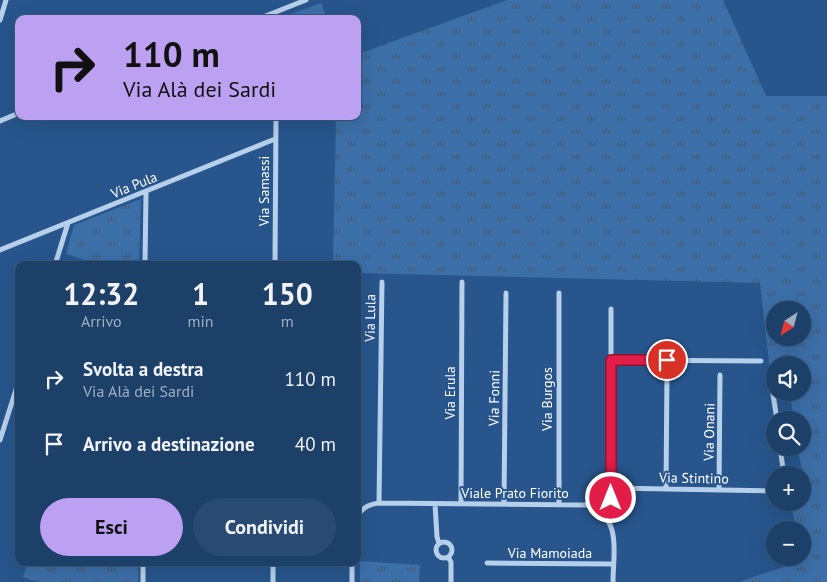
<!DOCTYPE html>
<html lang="it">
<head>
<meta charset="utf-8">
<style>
	:root { --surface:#1d4069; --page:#2a4b71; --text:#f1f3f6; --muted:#a0afc0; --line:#3b597d; --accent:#bca0f2 }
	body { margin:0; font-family:"PT Sans",sans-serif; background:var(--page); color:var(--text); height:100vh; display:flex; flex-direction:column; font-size:19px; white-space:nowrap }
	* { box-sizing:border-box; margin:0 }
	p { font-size:16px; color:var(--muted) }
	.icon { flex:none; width:28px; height:28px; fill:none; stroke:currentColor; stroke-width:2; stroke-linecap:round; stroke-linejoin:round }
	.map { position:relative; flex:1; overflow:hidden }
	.sheet { position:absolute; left:15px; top:261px; width:346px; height:305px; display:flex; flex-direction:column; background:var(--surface); border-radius:10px; box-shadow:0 5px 20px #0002,0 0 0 1px var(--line) }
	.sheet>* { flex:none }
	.banner { position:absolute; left:15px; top:15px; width:346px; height:105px; border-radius:10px; box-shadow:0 5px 20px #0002,0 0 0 1px var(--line); background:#bca0f2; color:#111; overflow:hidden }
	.needle { width:32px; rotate:216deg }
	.tools { position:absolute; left:766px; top:301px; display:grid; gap:10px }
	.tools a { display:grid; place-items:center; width:45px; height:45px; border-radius:50%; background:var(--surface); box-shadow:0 5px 20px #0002,0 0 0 1px var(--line); font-size:25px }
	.pin { position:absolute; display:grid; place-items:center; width:42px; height:42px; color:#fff; margin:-21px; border:2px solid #fff; border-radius:50%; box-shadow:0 1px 5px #0007 }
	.me { position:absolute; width:55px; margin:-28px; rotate:0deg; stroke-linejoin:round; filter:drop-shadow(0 0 4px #0008) }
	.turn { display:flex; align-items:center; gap:18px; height:105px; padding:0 25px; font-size:22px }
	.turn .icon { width:65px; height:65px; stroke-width:2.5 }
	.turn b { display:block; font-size:35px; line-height:42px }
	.eta { display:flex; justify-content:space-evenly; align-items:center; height:85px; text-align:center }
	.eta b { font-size:30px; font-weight:700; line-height:35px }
	.button { display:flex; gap:10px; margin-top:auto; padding:10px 25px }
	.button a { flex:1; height:58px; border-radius:30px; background:var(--accent); color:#111; font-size:20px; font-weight:700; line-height:58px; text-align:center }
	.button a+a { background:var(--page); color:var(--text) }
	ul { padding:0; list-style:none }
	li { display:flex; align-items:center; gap:15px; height:65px; padding:0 25px }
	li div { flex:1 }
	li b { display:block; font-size:19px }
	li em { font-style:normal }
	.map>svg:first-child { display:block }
	.grass { fill:url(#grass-tufts); fill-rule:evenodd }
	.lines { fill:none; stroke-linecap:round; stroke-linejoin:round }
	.street { stroke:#b6cfea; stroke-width:5 }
	.route-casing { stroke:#92132f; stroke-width:12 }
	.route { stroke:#e11d48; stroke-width:9 }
	.labels { text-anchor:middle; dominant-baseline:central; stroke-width:4; stroke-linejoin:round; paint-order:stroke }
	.street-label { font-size:14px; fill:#fff; stroke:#27558c }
</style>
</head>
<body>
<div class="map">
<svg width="827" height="582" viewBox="0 0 827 582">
	<defs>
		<pattern id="grass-tufts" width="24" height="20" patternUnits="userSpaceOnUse" patternTransform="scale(1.25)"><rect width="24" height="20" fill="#3c6fa8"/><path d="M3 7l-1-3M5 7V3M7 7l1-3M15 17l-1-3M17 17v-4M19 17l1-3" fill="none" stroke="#465a71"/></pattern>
	</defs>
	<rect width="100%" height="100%" fill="#27558c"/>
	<path class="grass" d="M507,0H723L766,96H827V582H739L801,561V558H802V530H796L791,503L802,502L803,497H806L798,448H802V420H794L790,393L802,392V365H775V387L772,388L760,283L358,273V265H333L336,116H358V54ZM775,310H802V338H775Z
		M321,3L327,19H282V17Z
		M141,199L139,265H99L66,254L74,225Z
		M360,561L420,565L419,582H360Z
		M28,562L139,563L138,582H37L23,577Z"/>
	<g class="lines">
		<path class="street" d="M258,19L306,0
			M0,20L6,0
			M0,121L19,113
			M0,250L275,139
			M55,265L68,223
			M145,265L146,192
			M275,265L276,116
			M559,293V504
			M611,309V488
			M611,360L761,361
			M772,388L777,420
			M0,440L19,380
			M780,448L784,475
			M666,489L667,371
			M719,490L720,375
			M379,503L382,282
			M435,504L437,537L439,543
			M461,504L462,282
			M504,504L506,293
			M358,515C363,507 370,504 379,503L587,505C623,518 613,552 613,582
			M605,516L611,504V488L775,491
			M436 550a8 8 0 1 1 16 0a8 8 0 1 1-16 0Z
			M448,557L451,562V582
			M352,562V582
			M487,563L613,564
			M143,582V562
			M273,582V562"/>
	</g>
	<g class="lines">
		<g class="route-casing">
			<path id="route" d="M611,498V360H667"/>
		</g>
		<use href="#route" class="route"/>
	</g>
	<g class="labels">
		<g class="street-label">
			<text transform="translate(134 185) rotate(-22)">Via Pula</text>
			<text transform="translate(264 191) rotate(-90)">Via Samassi</text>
			<text transform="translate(370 318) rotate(-89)">Via Lula</text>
			<text transform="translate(450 393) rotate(-90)">Via Erula</text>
			<text transform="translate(494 398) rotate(-89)">Via Fonni</text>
			<text transform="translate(547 399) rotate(-90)">Via Burgos</text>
			<text transform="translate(709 432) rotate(-89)">Via Onani</text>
			<text transform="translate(694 478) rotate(1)">Via Stintino</text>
			<text x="515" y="493">Viale Prato Fiorito</text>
			<text x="550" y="553">Via Mamoiada</text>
		</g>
	</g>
</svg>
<div class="tools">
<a><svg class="needle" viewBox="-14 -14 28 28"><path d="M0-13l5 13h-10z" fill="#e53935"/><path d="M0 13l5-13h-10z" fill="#a0afc0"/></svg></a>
<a><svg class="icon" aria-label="sound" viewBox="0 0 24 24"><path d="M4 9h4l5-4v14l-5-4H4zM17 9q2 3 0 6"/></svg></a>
<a><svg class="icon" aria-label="search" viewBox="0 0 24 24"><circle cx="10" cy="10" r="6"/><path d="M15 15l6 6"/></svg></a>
<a>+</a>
<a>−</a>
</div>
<div class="pin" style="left:667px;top:360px;background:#d93025"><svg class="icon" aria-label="arrive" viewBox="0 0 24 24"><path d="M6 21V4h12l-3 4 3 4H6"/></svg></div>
<svg class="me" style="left:611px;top:498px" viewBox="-20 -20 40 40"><circle r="17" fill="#e11d48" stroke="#fff" stroke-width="3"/><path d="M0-11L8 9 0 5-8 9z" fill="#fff"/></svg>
<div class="banner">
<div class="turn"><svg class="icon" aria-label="right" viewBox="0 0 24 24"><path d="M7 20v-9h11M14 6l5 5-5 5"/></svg><div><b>110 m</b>Via Alà dei Sardi</div></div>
</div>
<section class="sheet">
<div class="eta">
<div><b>12:32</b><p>Arrivo</p></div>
<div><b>1</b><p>min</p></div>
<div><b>150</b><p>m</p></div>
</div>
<ul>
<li><svg class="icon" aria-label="right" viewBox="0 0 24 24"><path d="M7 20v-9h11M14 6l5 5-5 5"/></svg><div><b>Svolta a destra</b><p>Via Alà dei Sardi</p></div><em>110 m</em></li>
<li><svg class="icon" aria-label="arrive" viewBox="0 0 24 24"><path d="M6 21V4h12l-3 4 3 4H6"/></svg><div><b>Arrivo a destinazione</b></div><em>40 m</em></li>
</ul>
<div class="button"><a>Esci</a><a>Condividi</a></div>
</section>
</div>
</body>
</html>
